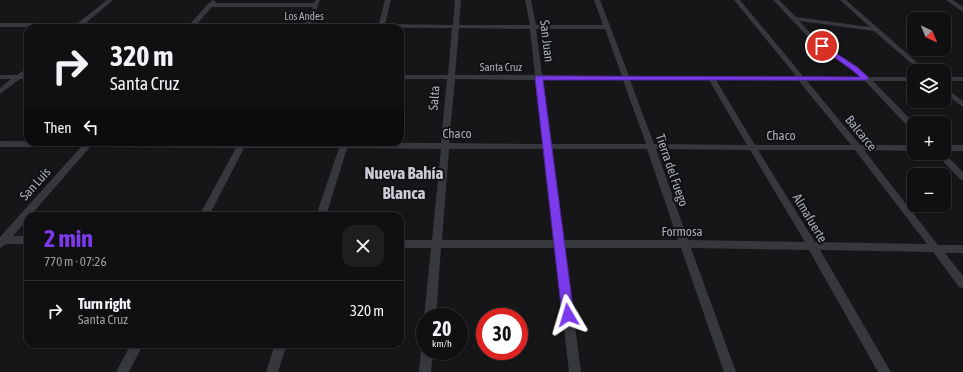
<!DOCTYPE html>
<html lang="en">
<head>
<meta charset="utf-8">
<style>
	:root { --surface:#101012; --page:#1e1e20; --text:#f1f3f6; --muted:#9c9d9f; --line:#303032; --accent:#7c3aed }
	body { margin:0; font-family:"Asap Condensed",sans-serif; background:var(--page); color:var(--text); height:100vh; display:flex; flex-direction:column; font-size:15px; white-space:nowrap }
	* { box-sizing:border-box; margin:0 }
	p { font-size:13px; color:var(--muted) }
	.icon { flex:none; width:22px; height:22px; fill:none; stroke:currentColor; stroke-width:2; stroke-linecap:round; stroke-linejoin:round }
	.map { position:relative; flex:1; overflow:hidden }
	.sheet { position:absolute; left:24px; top:212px; width:380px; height:136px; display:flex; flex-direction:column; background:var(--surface); border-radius:12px; box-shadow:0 1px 3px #0004,0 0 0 1px var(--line) }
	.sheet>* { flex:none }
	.guide { position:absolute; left:24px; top:24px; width:380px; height:122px; border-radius:12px; box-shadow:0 1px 3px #0004,0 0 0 1px var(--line); background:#101012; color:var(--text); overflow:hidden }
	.needle { width:26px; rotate:136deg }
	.buttons { position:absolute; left:907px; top:12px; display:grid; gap:8px }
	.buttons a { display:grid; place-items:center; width:44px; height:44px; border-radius:8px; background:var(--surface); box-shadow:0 1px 3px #0004,0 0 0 1px var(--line); font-size:20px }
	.speed { position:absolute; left:416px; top:308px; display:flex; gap:8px; font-size:20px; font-weight:700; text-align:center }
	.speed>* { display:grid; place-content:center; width:52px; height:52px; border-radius:50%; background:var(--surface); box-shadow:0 1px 3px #0004,0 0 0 1px var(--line); line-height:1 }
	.speed small { font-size:10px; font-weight:400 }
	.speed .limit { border:6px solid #d22; background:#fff; color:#111 }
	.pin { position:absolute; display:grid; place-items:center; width:34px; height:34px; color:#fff; margin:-17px; border:2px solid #fff; border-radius:50%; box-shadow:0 1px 4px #0007 }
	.me { position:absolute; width:44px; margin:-22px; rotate:353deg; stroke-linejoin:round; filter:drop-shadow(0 0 3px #0008) }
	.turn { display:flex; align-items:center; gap:14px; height:84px; padding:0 20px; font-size:18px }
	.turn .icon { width:52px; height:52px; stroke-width:2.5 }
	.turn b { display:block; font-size:28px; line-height:34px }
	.then { display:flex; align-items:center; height:38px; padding:0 20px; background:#0003; gap:8px; font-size:15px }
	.round { display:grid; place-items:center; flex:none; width:42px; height:42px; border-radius:12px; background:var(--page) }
	.summary { display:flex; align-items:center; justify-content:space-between; height:68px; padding:0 20px }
	h1 { font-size:24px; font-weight:700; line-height:30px; color:var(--accent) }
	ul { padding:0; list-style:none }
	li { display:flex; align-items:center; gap:12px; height:60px; padding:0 20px; border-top:1px solid var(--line) }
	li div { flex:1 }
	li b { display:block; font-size:15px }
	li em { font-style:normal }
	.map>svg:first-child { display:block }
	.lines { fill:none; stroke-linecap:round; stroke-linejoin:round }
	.minor { fill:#37383d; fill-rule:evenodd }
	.route { fill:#7c3aed; stroke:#51269a }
	.labels { text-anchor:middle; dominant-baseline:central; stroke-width:4; stroke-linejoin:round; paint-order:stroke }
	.far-street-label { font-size:11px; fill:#a8adb8; stroke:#111113 }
	.street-label { font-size:13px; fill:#a8adb8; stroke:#111113 }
	.district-label { font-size:17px; font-weight:bold; fill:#c9ccd4; stroke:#111113 }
</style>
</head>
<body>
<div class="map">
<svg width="963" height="372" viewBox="0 0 963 372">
	<rect width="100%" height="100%" fill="#161618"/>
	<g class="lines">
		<path class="minor" d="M107,0H113L86,23L190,24L208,4L213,0L216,2L215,3H314L316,0H320L311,24H379L385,0H391L385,24L453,25L455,0H461L459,25H530L525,0H531L536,25H603L594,0H600L629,76H796L734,0H740L803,76L861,77L811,40L773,0H779L796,17L870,27L840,0H846L927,71H920L874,31L799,21L815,38L863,72L869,77H914V81H873L914,123V130H911L865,81H807L860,145H914V151L864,150L938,245H963V253H945L963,276V288L959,287L933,252L820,250L891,372H878L809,250L691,248L736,372H724L681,248H565L581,372H569L555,248H441L436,317H425V318L424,317L431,248H400V240H432L441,149L347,148L326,216H316L339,148H244L209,216H199L236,148L90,147L30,216H28V219L13,236H28V244H6L0,248V237L81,147H0V141L441,143L447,79H400V75H448L452,28L0,27V23H78ZM212,7H313L305,24H197ZM459,28L530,29L535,75H455ZM536,29H605L622,76L542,75ZM455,79L536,80L543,144L449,143ZM543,80H623L646,144H551ZM630,80H709L747,145L654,144ZM716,80L799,81L851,145H755ZM449,149H544L554,240H442ZM552,149H647L678,240H564ZM656,149L750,150L805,242L688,240ZM758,150H855L927,244L815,242Z
			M946,0H953L963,7V12Z
			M28,67V72L25,75H28V79H20L0,94V88L11,79H0V75H17Z
			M944,77H963V81H944Z
			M944,87L963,101V107L944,93Z
			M944,145H963V151H944Z
			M935,153H944L963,172V180L960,179Z
			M131,344H143L129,372H116Z
			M275,344H287L278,372H266Z
			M425,346V351H433L431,372H419L421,351L423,347Z"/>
	</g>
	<path class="route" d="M822,44L857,67L868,77V80H543L574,315L572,319L568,320L564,319L562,315L535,78L536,76L860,77L852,70L820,47L819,46Z"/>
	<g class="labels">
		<g class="far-street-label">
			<text x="304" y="16">Los Andes</text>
			<text x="501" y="67">Santa Cruz</text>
		</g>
		<g class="street-label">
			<text transform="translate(547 41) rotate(83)">San Juan</text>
			<text transform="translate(434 98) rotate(-85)">Salta</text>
			<text x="457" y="133">Chaco</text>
			<text transform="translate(861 133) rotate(51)">Balcarce</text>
			<text x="781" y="135">Chaco</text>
			<text transform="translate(672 170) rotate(71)">Tierra del Fuego</text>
			<text transform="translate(35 184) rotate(-48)">San Luis</text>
			<text transform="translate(810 218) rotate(59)">Almafuerte</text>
			<text x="682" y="231">Formosa</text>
		</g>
		<g class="district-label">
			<text x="404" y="173">Nueva Bahía<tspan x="404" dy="20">Blanca</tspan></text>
		</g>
	</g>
</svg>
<div class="buttons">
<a><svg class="needle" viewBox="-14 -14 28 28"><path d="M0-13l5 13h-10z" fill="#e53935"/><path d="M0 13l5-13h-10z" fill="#9c9d9f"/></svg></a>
<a><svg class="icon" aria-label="layers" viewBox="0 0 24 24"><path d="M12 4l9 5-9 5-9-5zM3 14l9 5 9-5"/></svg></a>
<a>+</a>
<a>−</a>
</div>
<div class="speed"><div>20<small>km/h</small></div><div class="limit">30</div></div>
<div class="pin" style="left:822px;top:46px;background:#d93025"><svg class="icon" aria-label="arrive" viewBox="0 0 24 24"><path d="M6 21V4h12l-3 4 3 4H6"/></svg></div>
<svg class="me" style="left:568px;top:315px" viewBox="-20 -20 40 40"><path d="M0-17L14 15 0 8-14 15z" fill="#7c3aed" stroke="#fff" stroke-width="4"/></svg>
<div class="guide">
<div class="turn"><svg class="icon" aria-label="right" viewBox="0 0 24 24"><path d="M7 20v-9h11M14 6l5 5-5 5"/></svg><div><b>320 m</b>Santa Cruz</div></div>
<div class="then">Then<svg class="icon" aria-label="left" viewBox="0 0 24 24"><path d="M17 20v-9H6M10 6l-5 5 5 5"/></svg></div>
</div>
<section class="sheet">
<div class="summary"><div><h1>2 min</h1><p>770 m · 07:26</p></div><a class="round"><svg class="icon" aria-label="close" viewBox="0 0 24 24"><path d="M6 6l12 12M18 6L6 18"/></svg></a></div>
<ul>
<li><svg class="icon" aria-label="right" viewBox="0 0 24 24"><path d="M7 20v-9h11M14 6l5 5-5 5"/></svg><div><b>Turn right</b><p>Santa Cruz</p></div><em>320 m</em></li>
</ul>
</section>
</div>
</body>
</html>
